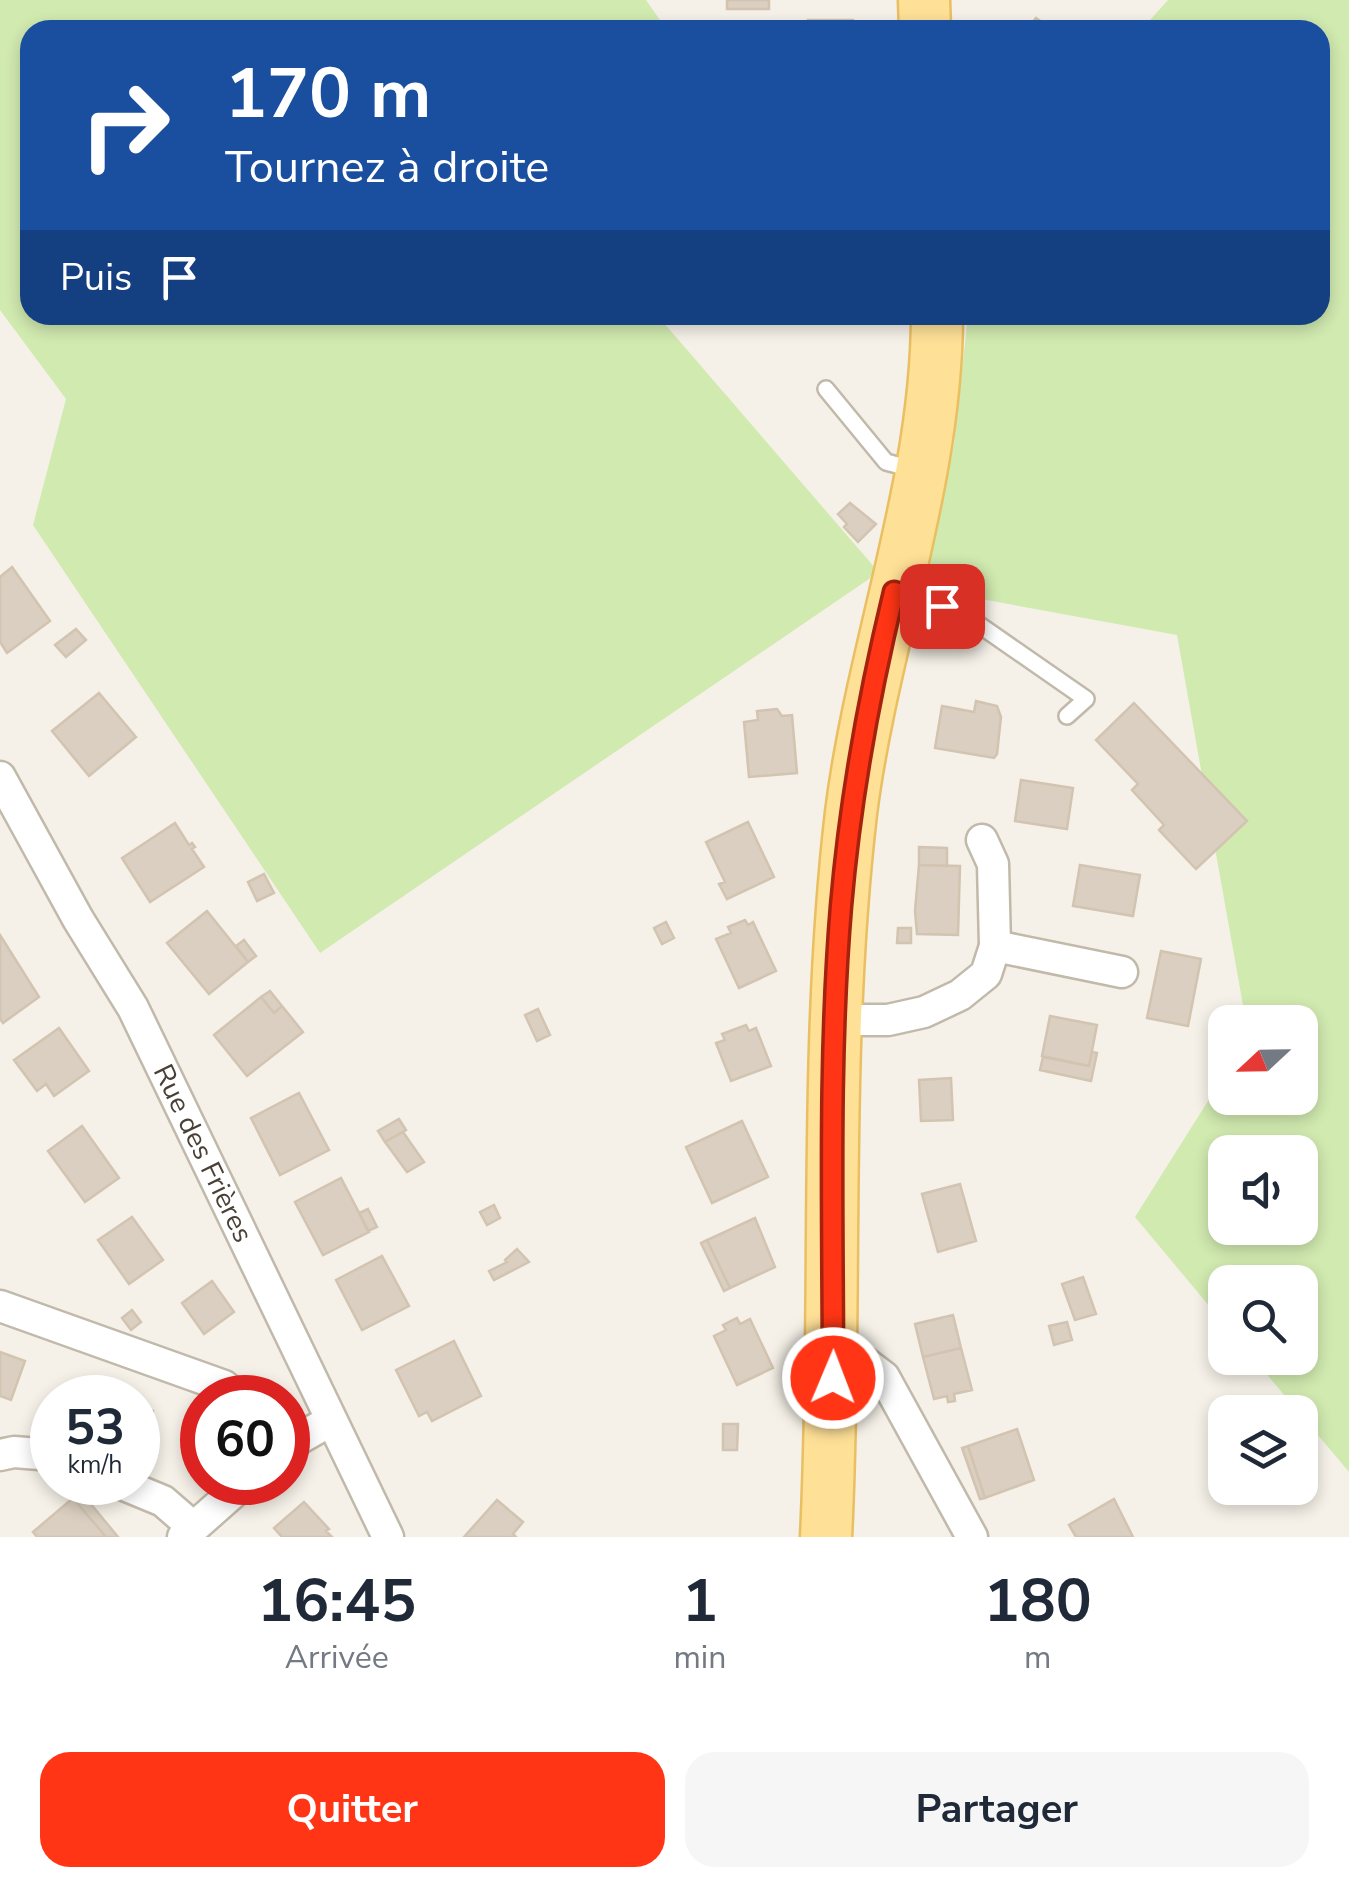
<!DOCTYPE html>
<html lang="fr">
<head>
<meta charset="utf-8">
<style>
	:root { --surface:#fff; --page:#f6f6f7; --text:#1f2937; --muted:#747a83; --accent:#ff3515 }
	body { margin:0; font-family:"Nunito Sans",sans-serif; background:var(--page); color:var(--text); height:100vh; display:flex; flex-direction:column; font-size:38px; white-space:nowrap }
	* { box-sizing:border-box; margin:0 }
	p { font-size:32px; color:var(--muted) }
	.icon { flex:none; width:55px; height:55px; fill:none; stroke:currentColor; stroke-width:2; stroke-linecap:round; stroke-linejoin:round }
	.map { position:relative; height:1537px; overflow:hidden }
	.sheet { display:flex; flex-direction:column; background:var(--surface); flex:1 }
	.sheet>* { flex:none }
	.guide { position:absolute; left:20px; top:20px; width:1310px; height:305px; border-radius:30px; box-shadow:0 5px 15px #0003; background:#1a4fa0; color:#fff; overflow:hidden }
	.needle { width:65px; rotate:248deg }
	.fabs { position:absolute; left:1208px; top:1005px; display:grid; gap:20px }
	.fabs a { display:grid; place-items:center; width:110px; height:110px; border-radius:20px; background:var(--surface); box-shadow:0 5px 15px #0003; font-size:50px }
	.speed { position:absolute; left:30px; top:1375px; display:flex; gap:20px; font-size:50px; font-weight:700; text-align:center }
	.speed>* { display:grid; place-content:center; width:130px; height:130px; border-radius:50%; background:var(--surface); box-shadow:0 5px 15px #0003; line-height:1 }
	.speed small { font-size:25px; font-weight:400 }
	.speed .limit { border:15px solid #d22; background:#fff; color:#111 }
	.pin { position:absolute; display:grid; place-items:center; width:85px; height:85px; color:#fff; margin:-42px; border-radius:20px; box-shadow:0 5px 15px #0006 }
	.me { position:absolute; width:110px; margin:-55px; rotate:1deg; stroke-linejoin:round; filter:drop-shadow(0 0 8px #0008) }
	.turn { display:flex; align-items:center; gap:35px; height:210px; padding:0 40px; font-size:45px }
	.turn .icon { width:130px; height:130px; stroke-width:2.5 }
	.turn b { display:block; font-size:70px; line-height:85px }
	.then { display:flex; align-items:center; height:95px; padding:0 40px; background:#0003; gap:20px; font-size:38px }
	.eta { display:flex; justify-content:space-evenly; align-items:center; height:170px; text-align:center }
	.eta b { font-size:60px; font-weight:700; line-height:70px }
	.button { display:flex; gap:20px; margin-top:auto; padding:20px 40px }
	.button a { flex:1; height:115px; border-radius:30px; background:var(--accent); color:#fff; font-size:40px; font-weight:700; line-height:115px; text-align:center }
	.button a+a { background:var(--page); color:var(--text) }
	.map>svg:first-child { display:block }
	.green { fill:#d1eab0; fill-rule:evenodd }
	.building { fill:#dacfc0; stroke:#d2c4b0; stroke-width:2.5 }
	.lines { fill:none; stroke-linecap:round; stroke-linejoin:round }
	.lane-casing { stroke:#c1b9aa; stroke-width:20 }
	.street-casing { stroke:#c1b9aa; stroke-width:35 }
	.primary-casing { stroke:#e9bf62; stroke-width:55 }
	.lane { stroke:#fff; stroke-width:15 }
	.street { stroke:#fff; stroke-width:30 }
	.primary { stroke:#ffe097; stroke-width:50 }
	.route-casing { stroke:#a6220e; stroke-width:25 }
	.route { stroke:#ff3515; stroke-width:18 }
	.labels { text-anchor:middle; dominant-baseline:central; stroke-width:8; stroke-linejoin:round; paint-order:stroke }
	.street-label { font-size:28px; fill:#494136; stroke:#fff }
</style>
</head>
<body>
<div class="map">
<svg width="1349" height="1537" viewBox="0 0 1349 1537">
	<rect width="100%" height="100%" fill="#f5f1e8"/>
	<path class="green" d="M0,0H646L667,30H30V315H657L876,569L869,579L320,953L33,525L66,399L0,310Z
		M1168,0H1349V1472L1253,1358H1300V1282H1225V1325L1135,1217L1225,1074V1098H1300V1022H1246L1177,635L921,588L954,445L968,315H1320V30H1141ZM1225,1152H1300V1228H1225Z"/>
	<path class="building" d="M727,0H769V9H727Z
		M1036,18L1053,30H1027Z
		M808,20H853V30H808Z
		M850,503L876,524L858,542L844,527L847,524L838,514Z
		M12,567L50,621L7,653L0,642V577Z
		M76,629L86,640L66,657L55,645Z
		M99,693L136,737L89,776L52,731Z
		M976,701L997,706L1001,717L997,754L994,758L935,748L942,706L974,712Z
		M1134,703L1247,821L1196,869L1159,830L1164,825L1132,790L1138,784L1096,740Z
		M777,709L782,716L792,715L797,773L749,777L744,722L758,720L757,711Z
		M1021,780L1073,788L1067,829L1015,821Z
		M748,822L774,877L727,899L719,884L725,882L706,842Z
		M175,823L189,845L192,843L195,847L192,849L204,867L150,902L122,858Z
		M919,847L947,848V866L919,865Z
		M919,865L960,866L958,935L917,934L915,911Z
		M1080,865L1140,875L1133,916L1073,906Z
		M264,874L274,893L257,901L248,882Z
		M207,911L248,962L209,994L167,943Z
		M745,920L748,925L753,922L776,971L739,988L716,939L731,933L728,927Z
		M666,922L674,938L662,944L654,928Z
		M898,928H911V943H897Z
		M0,935L39,997L3,1023L0,1019Z
		M244,940L256,956L248,962L236,946Z
		M1161,951L1201,959L1188,1026L1147,1018Z
		M270,991L282,1006L274,1013L261,997Z
		M261,997L274,1013L282,1006L303,1032L247,1076L214,1035Z
		M538,1009L550,1035L537,1041L525,1015Z
		M1050,1016L1097,1025L1089,1066L1042,1056Z
		M746,1025L749,1031L756,1028L771,1066L731,1081L716,1043L725,1040L722,1034Z
		M59,1028L89,1071L54,1096L46,1084L37,1091L14,1060Z
		M1092,1052L1097,1053L1091,1081L1040,1070L1043,1057L1089,1066Z
		M951,1078L953,1120L921,1121L919,1080Z
		M299,1093L329,1150L280,1175L251,1118Z
		M399,1119L406,1130L385,1142L378,1131Z
		M742,1121L768,1177L712,1203L686,1147Z
		M82,1126L119,1178L85,1202L48,1151Z
		M403,1132L424,1162L407,1172L385,1142Z
		M341,1178L369,1232L323,1255L295,1202Z
		M960,1184L976,1241L938,1252L922,1194Z
		M494,1205L500,1218L487,1225L480,1212Z
		M368,1209L377,1227L368,1231L359,1213Z
		M132,1217L163,1260L129,1284L98,1240Z
		M755,1218L775,1267L730,1288L707,1240Z
		M707,1240L730,1288L724,1291L701,1243Z
		M517,1249L529,1262L494,1280L489,1271L507,1262L505,1260Z
		M382,1256L409,1306L362,1330L336,1280Z
		M1083,1277L1096,1314L1075,1320L1062,1284Z
		M212,1281L234,1312L204,1334L182,1303Z
		M132,1310L141,1322L131,1330L122,1318Z
		M953,1315L961,1348L923,1357L915,1324Z
		M737,1318L740,1324L750,1319L773,1368L737,1385L714,1336L726,1330L723,1325Z
		M1067,1322L1072,1340L1054,1345L1049,1326Z
		M454,1341L481,1396L432,1421L427,1412L419,1416L396,1370Z
		M961,1348L972,1390L954,1394L955,1401L948,1402L947,1396L934,1399L923,1357Z
		M0,1352L25,1361L11,1400L0,1396Z
		M95,1377L126,1389L123,1398L91,1387Z
		M91,1387L117,1398H86Z
		M138,1405L153,1411L138,1450Z
		M723,1424H738L737,1450H723Z
		M1017,1429L1034,1480L985,1498L968,1446Z
		M968,1446L985,1498L980,1499L962,1448Z
		M81,1492L118,1537H106L73,1498Z
		M73,1498L106,1537H37L33,1532Z
		M1114,1499L1133,1537H1076L1069,1525Z
		M497,1500L523,1522L513,1534L516,1537H464Z
		M304,1502L329,1529L326,1531L332,1537H282L274,1528Z"/>
	<g class="lines">
		<g class="lane-casing">
			<path id="lane" d="M826,389L886,462L912,469
				M901,593L965,615L1086,699L1067,716"/>
		</g>
		<g class="street-casing">
			<g id="street">
				<path id="s1" d="M0,777L78,919L133,1008L388,1537"/>
				<path d="M995,946L1122,972"/>
				<path d="M835,1020H888L924,1012L960,995L986,974L995,946L993,864L982,840"/>
				<path d="M0,1306L224,1386L238,1398"/>
				<path d="M833,1354L855,1355L884,1377L972,1537"/>
				<path d="M288,1445L330,1421"/>
				<path d="M0,1455L14,1452L52,1455"/>
				<path d="M117,1482L163,1501L193,1527"/>
				<path d="M183,1537L245,1482"/>
			</g>
		</g>
		<g class="primary-casing">
			<path id="primary" d="M924,0L925,30
				M826,1537C838,1296 823,1053 851,813C872,646 937,484 937,315"/>
		</g>
		<use href="#lane" class="lane"/>
		<use href="#street" class="street"/>
		<use href="#primary" class="primary"/>
	</g>
	<g class="lines">
		<g class="route-casing">
			<path id="route" d="M833,1378C833,1222 828,1060 841,906C850,801 869,695 894,592L942,606"/>
		</g>
		<use href="#route" class="route"/>
	</g>
	<g class="labels">
		<g class="street-label">
			<text stroke="none"><textPath href="#s1" startOffset="428">Rue des Frières</textPath></text>
		</g>
	</g>
</svg>
<div class="fabs">
<a><svg class="needle" viewBox="-14 -14 28 28"><path d="M0-13l5 13h-10z" fill="#e53935"/><path d="M0 13l5-13h-10z" fill="#747a83"/></svg></a>
<a><svg class="icon" aria-label="sound" viewBox="0 0 24 24"><path d="M4 9h4l5-4v14l-5-4H4zM17 9q2 3 0 6"/></svg></a>
<a><svg class="icon" aria-label="search" viewBox="0 0 24 24"><circle cx="10" cy="10" r="6"/><path d="M15 15l6 6"/></svg></a>
<a><svg class="icon" aria-label="layers" viewBox="0 0 24 24"><path d="M12 4l9 5-9 5-9-5zM3 14l9 5 9-5"/></svg></a>
</div>
<div class="speed"><div>53<small>km/h</small></div><div class="limit">60</div></div>
<div class="pin" style="left:942px;top:606px;background:#d93025"><svg class="icon" aria-label="arrive" viewBox="0 0 24 24"><path d="M6 21V4h12l-3 4 3 4H6"/></svg></div>
<svg class="me" style="left:833px;top:1378px" viewBox="-20 -20 40 40"><circle r="17" fill="#ff3515" stroke="#fff" stroke-width="3"/><path d="M0-11L8 9 0 5-8 9z" fill="#fff"/></svg>
<div class="guide">
<div class="turn"><svg class="icon" aria-label="right" viewBox="0 0 24 24"><path d="M7 20v-9h11M14 6l5 5-5 5"/></svg><div><b>170 m</b>Tournez à droite</div></div>
<div class="then">Puis<svg class="icon" aria-label="arrive" viewBox="0 0 24 24"><path d="M6 21V4h12l-3 4 3 4H6"/></svg></div>
</div>
</div>
<section class="sheet">
<div class="eta">
<div><b>16:45</b><p>Arrivée</p></div>
<div><b>1</b><p>min</p></div>
<div><b>180</b><p>m</p></div>
</div>
<div class="button"><a>Quitter</a><a>Partager</a></div>
</section>
</body>
</html>
